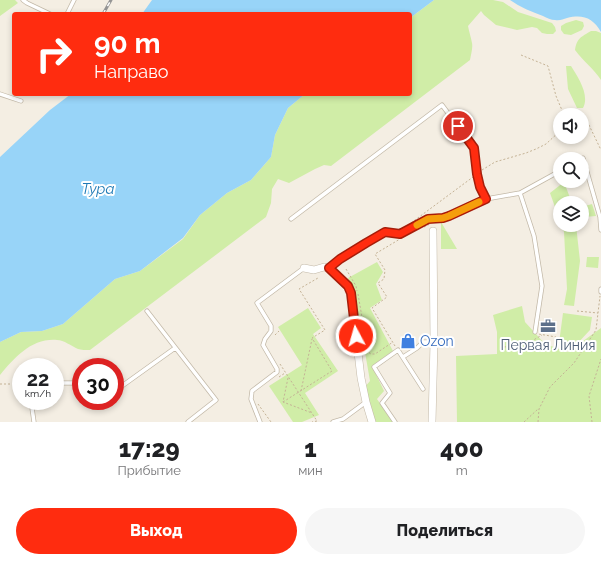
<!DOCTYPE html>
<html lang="ru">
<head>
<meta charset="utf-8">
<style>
	:root { --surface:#fff; --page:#f6f6f6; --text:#202124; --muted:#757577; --accent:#ff2c0f }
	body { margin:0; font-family:Raleway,sans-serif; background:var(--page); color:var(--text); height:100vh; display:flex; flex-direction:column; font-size:15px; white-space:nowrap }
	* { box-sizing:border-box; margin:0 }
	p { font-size:13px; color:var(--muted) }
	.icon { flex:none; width:22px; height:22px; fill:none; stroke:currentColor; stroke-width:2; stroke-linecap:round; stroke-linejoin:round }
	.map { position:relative; height:422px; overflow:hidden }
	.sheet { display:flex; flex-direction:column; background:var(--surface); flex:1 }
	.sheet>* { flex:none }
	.guide { position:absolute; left:12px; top:12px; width:400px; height:84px; border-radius:4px; box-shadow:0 2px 6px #0003; background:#ff2c0f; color:#fff; overflow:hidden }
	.fabs { position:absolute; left:553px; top:108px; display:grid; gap:8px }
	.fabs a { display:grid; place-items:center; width:36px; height:36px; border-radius:50%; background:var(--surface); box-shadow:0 2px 6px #0003; font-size:20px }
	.speed { position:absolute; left:12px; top:358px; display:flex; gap:8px; font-size:20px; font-weight:700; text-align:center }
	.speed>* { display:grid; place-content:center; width:52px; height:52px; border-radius:50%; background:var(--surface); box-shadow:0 2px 6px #0003; line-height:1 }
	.speed small { font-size:10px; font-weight:400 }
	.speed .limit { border:6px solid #d22; background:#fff; color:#111 }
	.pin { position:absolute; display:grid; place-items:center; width:34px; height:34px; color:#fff; margin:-17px; border:2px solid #fff; border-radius:50%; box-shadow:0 1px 4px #0007 }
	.me { position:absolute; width:44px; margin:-22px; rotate:354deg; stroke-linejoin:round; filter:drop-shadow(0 0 3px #0008) }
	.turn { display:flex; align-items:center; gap:14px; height:84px; padding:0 16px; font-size:18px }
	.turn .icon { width:52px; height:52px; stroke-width:2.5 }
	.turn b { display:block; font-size:28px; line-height:34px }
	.eta { display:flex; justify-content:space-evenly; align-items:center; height:68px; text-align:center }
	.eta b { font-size:24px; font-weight:800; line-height:28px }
	.button { display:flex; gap:8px; margin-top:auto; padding:8px 16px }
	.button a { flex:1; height:46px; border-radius:24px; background:var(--accent); color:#fff; font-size:16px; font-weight:800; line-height:46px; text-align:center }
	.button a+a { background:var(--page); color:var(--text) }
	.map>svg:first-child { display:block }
	.green { fill:#d0eda7 }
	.water { fill:#98d4f8 }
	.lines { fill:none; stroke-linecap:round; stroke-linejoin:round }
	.lane-casing { stroke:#c3b9a8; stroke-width:5 }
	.street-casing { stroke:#c3b9a8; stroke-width:8 }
	.path { stroke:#c4b295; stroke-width:1; stroke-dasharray:2 2; stroke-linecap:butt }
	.lane { stroke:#fff; stroke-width:3.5 }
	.street { stroke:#fff; stroke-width:7 }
	.rail-casing { stroke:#959595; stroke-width:3 }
	.rail { stroke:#fff; stroke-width:1.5; stroke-dasharray:4.5; stroke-linecap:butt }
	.route-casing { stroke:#a61d0a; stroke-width:10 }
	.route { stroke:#ff2c0f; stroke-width:7 }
	.slow { stroke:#f59e0b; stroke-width:7 }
	.labels { text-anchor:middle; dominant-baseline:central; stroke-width:4; stroke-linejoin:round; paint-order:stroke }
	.shop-label { font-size:14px; fill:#366cbe; stroke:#fff; text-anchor:start }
	.service-label { font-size:14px; fill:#4e5e75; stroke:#fff }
	.water-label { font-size:15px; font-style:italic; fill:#1f7ab5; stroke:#fff }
</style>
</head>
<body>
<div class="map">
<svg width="601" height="422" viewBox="0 0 601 422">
	<rect width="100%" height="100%" fill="#f4eee3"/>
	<path class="green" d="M0,0H15L18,3L0,16Z
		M434,0H493L503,2L518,12L552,23L555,27L556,31L553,34H547L542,33L537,28L532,27L517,30L496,25L484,15L481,11L468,26C469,32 471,37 472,43C473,48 471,54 470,60L331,166L324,165L315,169L289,183L278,179L272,189L271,203L266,217L90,350C86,350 81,350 78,349C71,346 64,340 57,340C32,338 15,357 0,375V342L21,332L42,331L63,324L115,279L140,271L183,239L200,215L227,193L251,180L271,157L275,135L288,108L305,94H410V18Z
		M576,20L583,22L584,26L582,30L571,35L564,34L561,30V26L566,23Z
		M591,31H596L601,33V80C594,69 583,61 575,50C577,38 581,37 591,31Z
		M566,66H571C578,77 590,95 583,108H577L568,89Z
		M564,182L572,203H560V221L550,193Z
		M592,204L596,216L584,217L582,207Z
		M441,222L457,249H441Z
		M561,225H576L580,261L574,306L564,305L567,289L564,232Z
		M587,257H599L598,268L586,267Z
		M377,262L383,272L376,284L382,300L370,308L393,351L372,366L384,391L377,399L393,422H375L364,388L370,381L354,289L348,278Z
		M522,306L525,322L545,344L568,352L601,328V422H457L456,356L497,354V332L493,315Z
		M308,308L321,328L313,334L338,371L305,393L319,415L302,422H293L269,386L302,365L278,327Z
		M563,313L592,317L590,330L576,345L559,343Z"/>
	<path class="water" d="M152,0H434L410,18V14H142Z
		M510,0H601V32C593,18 583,14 567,18C563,19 560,21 555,20C551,20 547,18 543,16C532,12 520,7 510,0Z
		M71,94H305L288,108L275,135L271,157L251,180L227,193L200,215L183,238L140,271L115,279L63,324L42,331L21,332L0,342V157L50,110Z"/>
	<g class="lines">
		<g class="lane-casing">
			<path id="lane" d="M23,0L27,3L50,14
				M67,14L74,0
				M0,94L21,101
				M581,159L583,158L600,217L601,230
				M520,193L534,236L542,286L535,332
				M291,219L442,105L474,148L477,173L479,187L486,199
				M329,268L340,259L366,243L385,232L400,234L428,219L443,218L449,216L486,199L520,193L560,171
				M601,289V292
				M147,311L216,400L188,422
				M403,357L417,348L423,342H434
				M55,383H81
				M115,391L175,348
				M31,401L34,422
				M260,422L251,399L252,391L277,372V369L263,345L265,339L271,331V326L257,303L304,268
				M333,422L343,419L366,402
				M395,422L382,403L390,393L374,367L398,350L423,389"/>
		</g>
		<g class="street-casing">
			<path id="street" d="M304,268L314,270L324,267L329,268L348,286L351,293L361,378L366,402L372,422
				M432,422L434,342L433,231"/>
		</g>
		<path class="path" d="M521,55L548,66L556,96L564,115
			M582,123H588L601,150
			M482,170L495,162L526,153L536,149L546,144L560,131
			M411,223L473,177
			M424,227L430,224
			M346,269L356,286L357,291
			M358,294L368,352L371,354H375L393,342
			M577,311L598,313
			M539,334L556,337
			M275,335L279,331
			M395,346L372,308L387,297L378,283L384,279L385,270L375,254L400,239
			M504,347L525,345L542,335
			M280,364L317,421L312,422
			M279,377L285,373
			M288,378L283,402L312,413
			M0,384H21
			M301,391L312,339
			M283,402L332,371L312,338L325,330L299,289L318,278
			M258,404L271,422
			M524,422L538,409
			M538,422L539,409L550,387L574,363L596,330L600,296
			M592,422L589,396L601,359"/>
		<use href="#lane" class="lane"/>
		<use href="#street" class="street"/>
		<g class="rail-casing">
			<path id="rail" d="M103,14L111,0"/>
		</g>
		<use href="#rail" class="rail"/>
	</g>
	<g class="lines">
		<g class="route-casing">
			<path id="route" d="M356,336L351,293L348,286L329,268L340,259L366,243L385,232L400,234L428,219L443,218L449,216L486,199L480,187L477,174L474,148L458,126"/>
		</g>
		<use href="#route" class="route"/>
		<path class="slow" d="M417,225L428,219L443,218L449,216L479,202"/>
	</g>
	<defs>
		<g id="office-bare" transform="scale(1.2)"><path d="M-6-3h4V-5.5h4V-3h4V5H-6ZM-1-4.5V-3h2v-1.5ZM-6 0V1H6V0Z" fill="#5c6f8a" stroke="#fff" stroke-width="2.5" paint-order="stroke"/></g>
		<g id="shop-bare" transform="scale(1.2)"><path d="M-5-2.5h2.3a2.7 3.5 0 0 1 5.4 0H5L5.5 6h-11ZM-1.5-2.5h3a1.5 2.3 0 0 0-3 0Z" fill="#3f7fe0" stroke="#fff" stroke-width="2.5" paint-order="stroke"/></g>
	</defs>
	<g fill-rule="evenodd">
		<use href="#office-bare" x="548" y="326"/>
		<use href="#shop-bare" x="408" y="341"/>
	</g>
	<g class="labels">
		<g class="shop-label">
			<text x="420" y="341">Ozon</text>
		</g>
		<g class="service-label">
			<text x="548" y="345">Первая Линия</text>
		</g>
		<g class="water-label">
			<text x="98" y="189">Тура</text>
		</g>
	</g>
</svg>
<div class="fabs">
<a><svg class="icon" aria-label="sound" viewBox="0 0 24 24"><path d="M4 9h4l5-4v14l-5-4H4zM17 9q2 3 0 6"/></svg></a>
<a><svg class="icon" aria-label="search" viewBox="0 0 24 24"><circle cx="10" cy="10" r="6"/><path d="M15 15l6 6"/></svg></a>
<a><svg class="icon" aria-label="layers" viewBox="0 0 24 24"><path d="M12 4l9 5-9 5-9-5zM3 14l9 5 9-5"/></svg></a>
</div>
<div class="speed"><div>22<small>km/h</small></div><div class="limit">30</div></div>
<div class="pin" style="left:458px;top:126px;background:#d93025"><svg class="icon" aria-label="arrive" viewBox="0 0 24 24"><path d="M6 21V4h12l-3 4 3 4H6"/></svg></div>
<svg class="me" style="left:356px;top:336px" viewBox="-20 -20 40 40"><circle r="17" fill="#ff2c0f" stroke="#fff" stroke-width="3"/><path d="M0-11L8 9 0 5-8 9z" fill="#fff"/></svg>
<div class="guide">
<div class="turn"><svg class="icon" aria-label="right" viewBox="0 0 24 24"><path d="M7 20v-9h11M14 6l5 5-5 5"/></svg><div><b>90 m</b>Направо</div></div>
</div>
</div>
<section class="sheet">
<div class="eta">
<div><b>17:29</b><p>Прибытие</p></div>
<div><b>1</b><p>мин</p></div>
<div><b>400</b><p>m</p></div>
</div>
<div class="button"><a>Выход</a><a>Поделиться</a></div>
</section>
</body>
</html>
